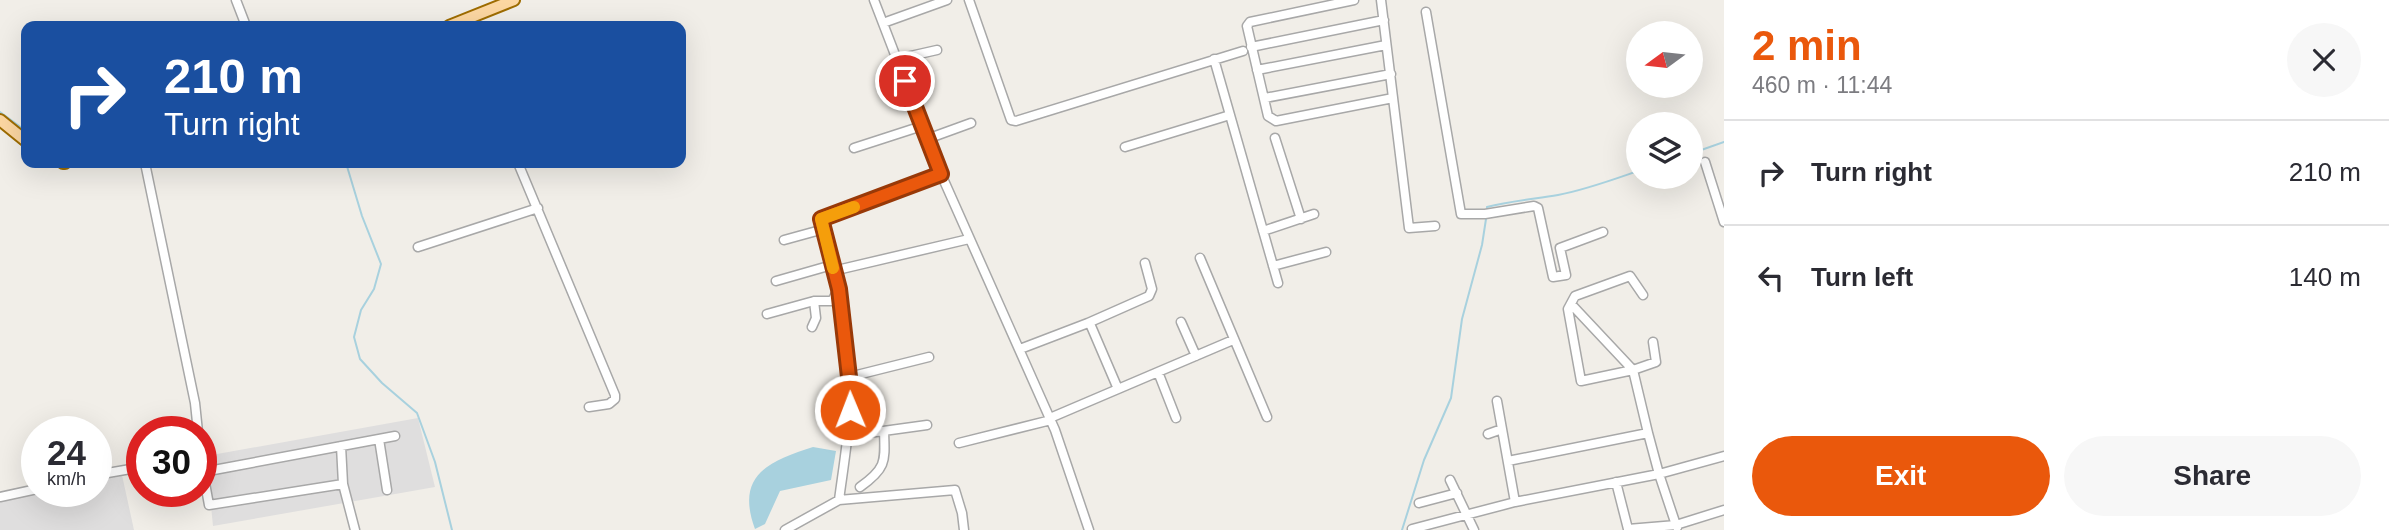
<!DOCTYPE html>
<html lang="en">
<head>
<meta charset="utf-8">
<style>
	:root { --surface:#fff; --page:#f7f7f7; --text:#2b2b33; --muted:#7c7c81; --line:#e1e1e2; --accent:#ea580c }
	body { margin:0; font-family:Arial,sans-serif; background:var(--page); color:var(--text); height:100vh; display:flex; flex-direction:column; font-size:26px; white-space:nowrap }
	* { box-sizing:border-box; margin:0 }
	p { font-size:23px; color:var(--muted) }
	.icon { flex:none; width:38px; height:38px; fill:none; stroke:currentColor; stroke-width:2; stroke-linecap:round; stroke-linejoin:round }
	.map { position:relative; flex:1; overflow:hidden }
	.sheet { display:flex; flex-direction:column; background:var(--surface); width:665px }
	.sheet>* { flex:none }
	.banner { position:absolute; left:21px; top:21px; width:665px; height:147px; border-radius:14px; box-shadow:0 7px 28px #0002; background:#1a4fa0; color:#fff; overflow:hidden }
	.needle { width:46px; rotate:255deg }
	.buttons { position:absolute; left:1626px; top:21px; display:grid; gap:14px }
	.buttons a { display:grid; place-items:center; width:77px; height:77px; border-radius:50%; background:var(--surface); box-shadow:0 7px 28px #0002; font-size:35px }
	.speed { position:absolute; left:21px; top:416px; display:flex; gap:14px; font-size:35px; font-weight:700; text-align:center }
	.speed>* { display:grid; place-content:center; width:91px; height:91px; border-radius:50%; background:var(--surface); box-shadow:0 7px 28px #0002; line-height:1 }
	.speed small { font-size:18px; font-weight:400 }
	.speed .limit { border:10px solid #d22; background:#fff; color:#111 }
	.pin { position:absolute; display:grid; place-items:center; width:60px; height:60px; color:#fff; margin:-30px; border:4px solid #fff; border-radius:50%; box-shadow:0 2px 7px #0007 }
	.me { position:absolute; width:77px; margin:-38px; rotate:359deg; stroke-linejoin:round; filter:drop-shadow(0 0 5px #0008) }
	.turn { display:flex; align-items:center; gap:24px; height:147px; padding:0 28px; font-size:32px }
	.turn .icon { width:91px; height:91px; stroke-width:2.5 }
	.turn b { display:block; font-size:49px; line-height:60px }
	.round { display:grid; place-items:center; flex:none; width:74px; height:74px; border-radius:37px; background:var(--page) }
	.headline { display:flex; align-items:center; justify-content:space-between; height:119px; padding:0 28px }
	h1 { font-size:42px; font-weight:700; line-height:52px; color:var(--accent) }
	.cta { display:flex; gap:14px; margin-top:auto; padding:14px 28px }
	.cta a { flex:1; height:80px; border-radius:42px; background:var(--accent); color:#fff; font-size:28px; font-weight:700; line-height:80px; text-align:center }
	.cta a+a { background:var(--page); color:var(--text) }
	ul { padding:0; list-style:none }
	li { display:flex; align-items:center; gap:21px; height:105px; padding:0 28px; border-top:2px solid var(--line) }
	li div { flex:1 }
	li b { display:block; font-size:26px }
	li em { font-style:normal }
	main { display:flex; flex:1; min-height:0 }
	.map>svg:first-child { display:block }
	.residential { fill:#dfdede }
	.water { fill:#a8d1de }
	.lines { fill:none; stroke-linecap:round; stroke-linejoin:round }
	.stream { stroke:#a8d1de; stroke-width:2 }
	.minor-casing { stroke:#a8a8a8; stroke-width:11 }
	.major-casing { stroke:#9e6c00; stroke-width:14 }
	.minor { stroke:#fff; stroke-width:8 }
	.major { stroke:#fcd7a2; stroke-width:10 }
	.route-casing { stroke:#983908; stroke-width:18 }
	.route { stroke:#ea580c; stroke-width:12 }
	.slow { stroke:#f59e0b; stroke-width:12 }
</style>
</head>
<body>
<main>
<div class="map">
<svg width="1724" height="530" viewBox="0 0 1724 530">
	<rect width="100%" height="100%" fill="#f1eee8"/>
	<path class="residential" d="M418,418L435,487L213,526L206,456Z
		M122,475L134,530H0V502L45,492H96V481Z"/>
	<path class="water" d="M813,447L836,451L831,480L780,491L765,524L755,529C735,475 769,461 813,447Z"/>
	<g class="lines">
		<path class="stream" d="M0,112L26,131
			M1690,154L1724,142
			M346,163L362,216L381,264L374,289L361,310L354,337L360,359L382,383L417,413L435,462L452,530
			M1487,209V207C1510,201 1534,199 1558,195C1585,190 1612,180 1638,171
			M1402,530L1424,460L1451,398L1462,319L1482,245L1486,219"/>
		<g class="minor-casing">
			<path id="minor" d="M236,0L246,26
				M969,0L1011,120L1016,121L1243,51
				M1354,0L1250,22L1247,26L1268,116L1276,121L1393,98
				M1381,0L1409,228L1435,226
				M1426,12L1461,214H1485L1534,206L1538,208L1553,277L1566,275L1560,248L1603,232
				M883,23L947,0
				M1251,47L1384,20
				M897,59L937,50
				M1214,59L1278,283
				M1257,70L1386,45
				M1265,98L1391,74
				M1275,138L1301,219
				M927,139L971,123
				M1125,147L1230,115
				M854,148L922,126
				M1705,162L1724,222
				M145,163L195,403L198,432
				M518,163L615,395V399L609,404L589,407
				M941,174L1055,430L1089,530
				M1263,231L1314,214
				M784,240L824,229
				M418,247L538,208
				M1200,258L1267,417
				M1273,266L1326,252
				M833,271L969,239
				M776,281L832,265
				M1643,295L1630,276L1575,296L1568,309L1581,381L1633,370L1656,362L1653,342
				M1571,304L1633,370L1648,433
				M767,314L814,301H832L839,288
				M1181,322L1196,356
				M1088,323L1149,296L1152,289L1145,263
				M812,327L816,318L814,301
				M1020,349L1088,323L1091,326L1118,389
				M1158,372L1176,418
				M849,377L929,357
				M1497,401L1515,502
				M1050,418L1233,340
				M1488,434L1502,429
				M847,436L927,425
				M379,439L387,490
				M959,443L1051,420
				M341,446L343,484L355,530
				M201,461L203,472L395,436
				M1508,461L1648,433L1659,474L1724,456
				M203,472L209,505L343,484
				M96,475L142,467
				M1450,480L1474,530
				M1616,482L1628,529L1676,525L1677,527
				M860,487C887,468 885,461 884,431
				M0,497L37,489
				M839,500L955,490L962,513L964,530
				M1419,503L1457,493
				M1412,529L1515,502L1659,474L1676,525L1724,510
				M785,530L839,500C843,470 848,440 850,409C853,345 835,282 821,219L941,174L874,0"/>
		</g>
		<g class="major-casing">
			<path id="major" d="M449,26L514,0
				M0,120L26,141
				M63,163H65"/>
		</g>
		<use href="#minor" class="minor"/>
		<use href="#major" class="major"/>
	</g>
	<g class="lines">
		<g class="route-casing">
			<path id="route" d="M850,410L849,377L839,289L821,219L941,174L905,81"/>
		</g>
		<use href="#route" class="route"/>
		<path class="slow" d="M833,268L821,219L854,207"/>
	</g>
</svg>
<div class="buttons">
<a><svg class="needle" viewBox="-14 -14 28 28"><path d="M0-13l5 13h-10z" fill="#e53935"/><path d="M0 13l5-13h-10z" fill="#7c7c81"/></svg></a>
<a><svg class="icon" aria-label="layers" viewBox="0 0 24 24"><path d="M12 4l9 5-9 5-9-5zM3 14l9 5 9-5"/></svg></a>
</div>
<div class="speed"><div>24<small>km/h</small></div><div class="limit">30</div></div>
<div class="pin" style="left:905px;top:81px;background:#d93025"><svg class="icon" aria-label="arrive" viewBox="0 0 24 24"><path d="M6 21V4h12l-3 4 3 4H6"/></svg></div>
<svg class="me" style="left:850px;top:410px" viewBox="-20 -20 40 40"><circle r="17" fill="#ea580c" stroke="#fff" stroke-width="3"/><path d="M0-11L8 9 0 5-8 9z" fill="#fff"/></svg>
<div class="banner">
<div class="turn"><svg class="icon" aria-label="right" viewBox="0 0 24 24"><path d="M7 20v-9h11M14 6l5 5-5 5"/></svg><div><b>210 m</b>Turn right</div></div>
</div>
</div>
<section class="sheet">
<div class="headline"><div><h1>2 min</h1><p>460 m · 11:44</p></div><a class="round"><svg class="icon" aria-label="close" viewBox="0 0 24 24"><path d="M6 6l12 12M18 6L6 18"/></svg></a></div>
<ul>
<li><svg class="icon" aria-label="right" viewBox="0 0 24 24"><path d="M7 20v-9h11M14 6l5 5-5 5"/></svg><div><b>Turn right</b></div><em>210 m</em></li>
<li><svg class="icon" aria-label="left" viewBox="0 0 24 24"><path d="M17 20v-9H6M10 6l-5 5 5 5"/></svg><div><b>Turn left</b></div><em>140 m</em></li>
</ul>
<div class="cta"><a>Exit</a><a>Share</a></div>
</section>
</main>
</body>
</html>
